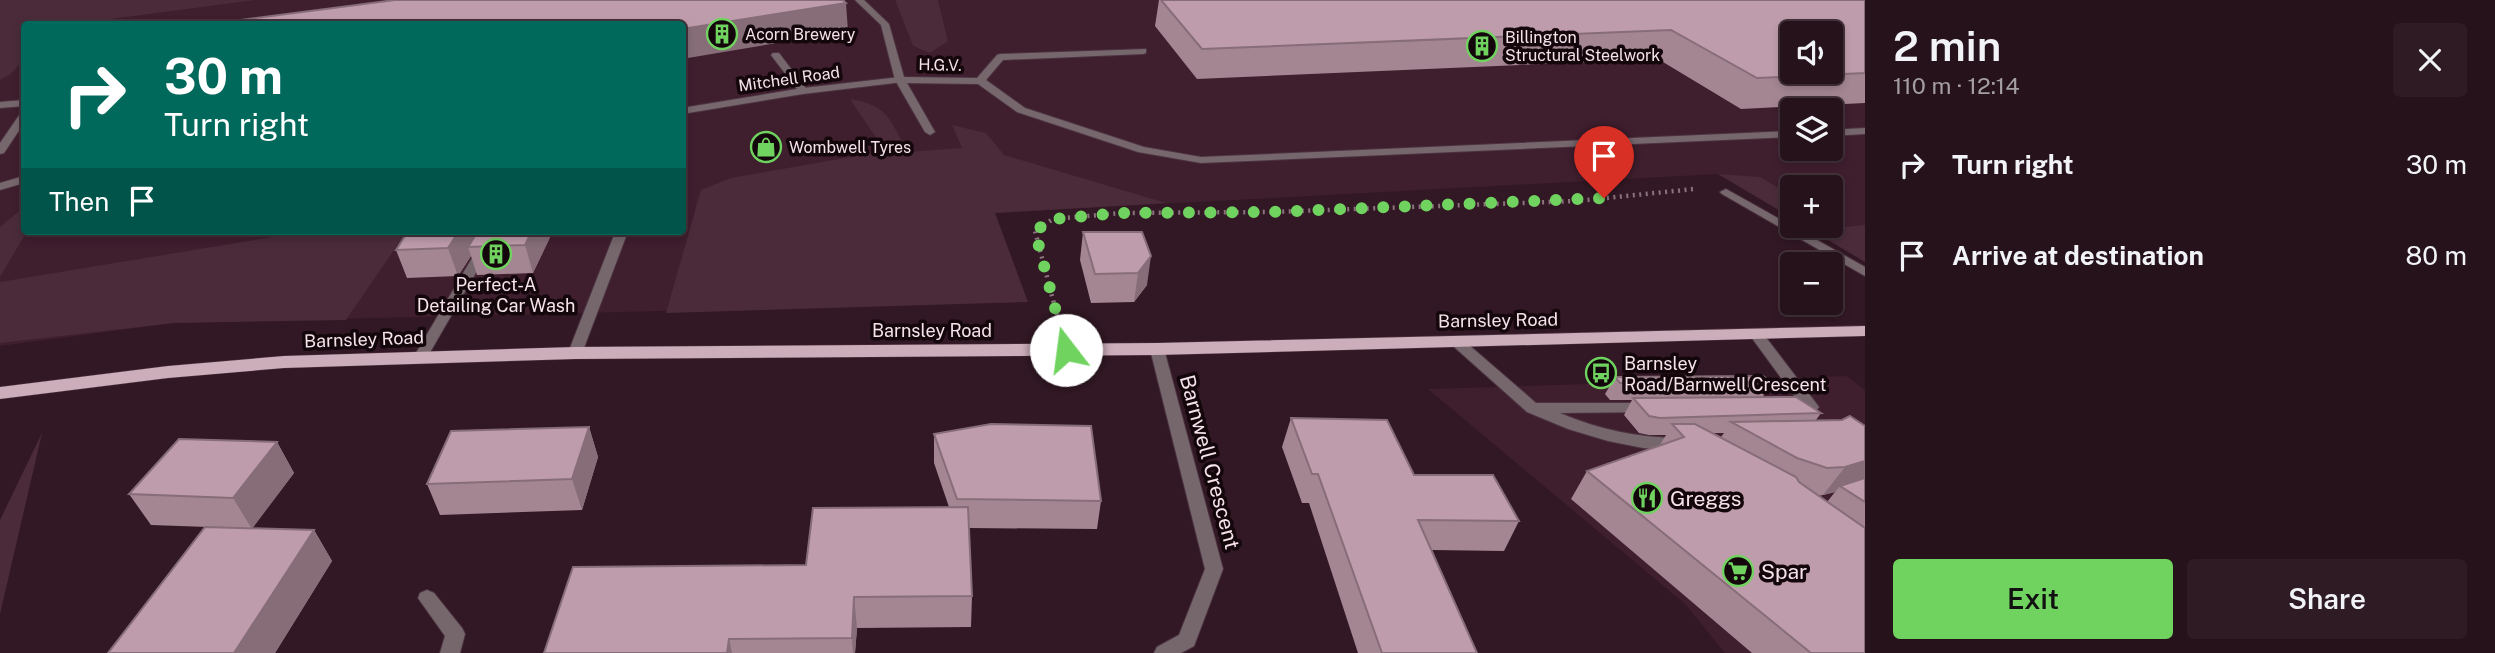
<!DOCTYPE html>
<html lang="en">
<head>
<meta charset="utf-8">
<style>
	:root { --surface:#26121b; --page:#2e1b24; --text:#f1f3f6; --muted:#a49ea3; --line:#42323a; --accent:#70d35f }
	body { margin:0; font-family:"Public Sans",sans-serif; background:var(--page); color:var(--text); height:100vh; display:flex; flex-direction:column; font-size:26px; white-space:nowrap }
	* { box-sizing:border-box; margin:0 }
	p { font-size:23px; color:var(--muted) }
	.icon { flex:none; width:38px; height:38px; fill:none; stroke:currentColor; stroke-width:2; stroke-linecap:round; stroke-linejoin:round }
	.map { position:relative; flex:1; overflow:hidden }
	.drawer { display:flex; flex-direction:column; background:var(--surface); width:630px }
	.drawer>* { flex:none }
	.guide { position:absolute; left:21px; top:21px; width:665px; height:214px; border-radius:7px; box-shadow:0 4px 10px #0003,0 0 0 2px var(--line); background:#00695c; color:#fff; overflow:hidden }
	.controls { position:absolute; left:1780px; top:21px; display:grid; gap:14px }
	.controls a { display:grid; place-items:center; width:63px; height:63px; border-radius:7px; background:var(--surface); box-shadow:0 4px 10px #0003,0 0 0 2px var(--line); font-size:35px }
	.pin { position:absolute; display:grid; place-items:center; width:60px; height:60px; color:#fff; margin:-72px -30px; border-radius:50% 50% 50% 0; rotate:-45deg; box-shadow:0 0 7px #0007 }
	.pin .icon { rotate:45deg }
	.me { position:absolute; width:77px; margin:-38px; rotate:345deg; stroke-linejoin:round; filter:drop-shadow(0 0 5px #0008) }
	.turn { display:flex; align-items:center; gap:24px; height:147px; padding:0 28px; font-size:32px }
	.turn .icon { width:91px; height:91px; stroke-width:2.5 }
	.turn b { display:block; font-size:49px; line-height:60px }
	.then { display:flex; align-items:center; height:66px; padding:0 28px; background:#0003; gap:14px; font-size:26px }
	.round { display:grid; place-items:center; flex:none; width:74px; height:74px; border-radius:7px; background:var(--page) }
	.head { display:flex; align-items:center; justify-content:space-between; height:119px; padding:0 28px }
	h1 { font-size:42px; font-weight:600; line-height:52px }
	.primary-button { display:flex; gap:14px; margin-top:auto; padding:14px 28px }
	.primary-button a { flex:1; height:80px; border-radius:7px; background:var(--accent); color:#111; font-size:28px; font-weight:600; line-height:80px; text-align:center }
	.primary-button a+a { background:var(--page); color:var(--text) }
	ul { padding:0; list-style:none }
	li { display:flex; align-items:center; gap:21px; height:91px; padding:0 28px }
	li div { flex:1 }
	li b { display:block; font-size:26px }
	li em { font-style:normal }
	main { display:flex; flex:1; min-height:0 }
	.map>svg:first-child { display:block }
	.built { fill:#3f1e2e; fill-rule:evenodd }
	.green { fill:#4b2b3a }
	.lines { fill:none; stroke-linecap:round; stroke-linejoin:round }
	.service-casing { stroke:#4d3440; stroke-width:2 }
	.minor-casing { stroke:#4d3440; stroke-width:2 }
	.primary-casing { stroke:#4d3440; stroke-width:1 }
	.path { stroke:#8a737d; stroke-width:4.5; stroke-dasharray:2 4.5; stroke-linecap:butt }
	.service { fill:#76676d; fill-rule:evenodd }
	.minor { fill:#76676d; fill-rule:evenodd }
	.primary { fill:#ccadba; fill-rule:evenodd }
	.wall { fill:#a48693; fill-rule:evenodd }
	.shaded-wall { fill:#866d78 }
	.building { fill:#bf9cab; stroke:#866d78; stroke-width:2; fill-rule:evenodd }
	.route { stroke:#70d35f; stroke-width:12; stroke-dasharray:0 21.6 }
	.labels { text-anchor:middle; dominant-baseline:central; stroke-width:7; stroke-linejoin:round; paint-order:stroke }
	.far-poi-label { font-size:16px; fill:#f6e2ea; stroke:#13070c; text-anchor:start }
	.far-street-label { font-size:16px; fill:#f6e2ea; stroke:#13070c }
	.poi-label { font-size:18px; fill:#f6e2ea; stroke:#13070c }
	.street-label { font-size:18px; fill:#f6e2ea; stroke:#13070c }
	.near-street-label { font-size:21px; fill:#f6e2ea; stroke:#13070c }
	.near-poi-label { font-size:21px; fill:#f6e2ea; stroke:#13070c; text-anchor:start }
</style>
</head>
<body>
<main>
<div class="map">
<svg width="1865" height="653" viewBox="0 0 1865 653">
	<rect width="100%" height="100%" fill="#321824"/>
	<path class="built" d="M256,0H895L913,46L948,41L938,0H1865V262L1805,226H1830V187H1792V218L1718,174L995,213L1028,302L174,323L0,346V38L24,34V231H682V24H74ZM1792,33H1830V72H1792ZM1792,110H1830V149H1792Z
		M1847,376L1865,390V653H1725L1685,604L1428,389Z"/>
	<path class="green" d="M0,0H256L74,24H24C24,50 26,69 0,80Z
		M895,0H938L948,41L930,53L913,46Z
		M850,99C889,105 890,121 908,152L962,148L952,125L986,133L1004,155L1166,203L995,213L1028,302L666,313L701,190L731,178L885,151Z
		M1718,174L1760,177L1792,196V218Z
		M24,207L27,231L0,277V227Z
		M1831,219L1845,227L1865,225V262L1805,226H1830Z
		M309,231H407L346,320L174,323L0,343V282Z
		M42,433L0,614V520Z"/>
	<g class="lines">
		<g class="service-casing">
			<path id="service" d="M855,0H864L889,24L904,77L977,78L997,55L1000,54L1146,49V53L1143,54L1003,60L986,80L1025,108L1144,147L1201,157L1792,131V137L1201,163L1138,152L1017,112L978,84L907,83L935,132L930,135L925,132L895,80L881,25Z
				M773,53H779L808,91L806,93H800L771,55Z
				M24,100V106L0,108V102Z
				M1865,128V134L1830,136V130Z
				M1726,189L1865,267V276L1722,194L1720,192Z
				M68,231H92L90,234L69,236Z
				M488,231H500L425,361H415L413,358Z
				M611,231H625L627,234L582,353L575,358L570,356L568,353L614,235Z
				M1756,330L1761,331L1816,403L1819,407L1816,411L1789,410L1786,406L1789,402L1798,401L1749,334Z
				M1457,338L1462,339L1536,403H1644L1649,404L1652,408L1649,412L1560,413C1598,429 1637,438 1679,438L1685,440L1687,444L1685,448L1679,450L1643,448L1608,441L1568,429L1527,412L1452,345L1450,342Z"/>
		</g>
		<g class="minor-casing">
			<path id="minor" d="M900,77L905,80L903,82L803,94L682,114V108L803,88Z
				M24,113V123L4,153L0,154V143L20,114Z
				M24,176V183L0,190V183Z
				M1157,344L1164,349L1223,569L1194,646L1181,653H1154L1157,647L1179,635L1205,569L1150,349Z
				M427,590L434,593L462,628L465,634L460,653H440L445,636L418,598L420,593Z"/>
		</g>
		<g class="primary-casing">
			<path id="primary" d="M1865,326V336L1157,355L575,359L284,368L168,378L0,399V387L168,366L284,356L575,347L1157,343Z"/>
		</g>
		<path class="path" d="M1057,315L1035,231L1053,219L1121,213L1272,212L1577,201L1694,189"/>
		<use href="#service" class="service"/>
		<use href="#minor" class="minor"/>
		<use href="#primary" class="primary"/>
	</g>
	<path class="wall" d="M1159,0H1865V103L1741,109L1658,59L1197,79L1155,26Z
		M553,231L533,273L477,275L471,256L458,276L407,278L396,250Z
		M1083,232H1142L1147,285L1134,302L1091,303L1080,260Z
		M1615,377L1772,382L1762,398L1821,413L1816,420L1865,426V653H1752L1571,499L1587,471L1660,445L1666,435H1649L1639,433L1624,415L1632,400H1610L1605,394ZM1713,433H1724L1721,437ZM1835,492L1827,502L1818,496L1823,495Z
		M1291,418L1414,475L1519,521L1504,551L1432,550L1477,653H1358L1309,503H1302L1282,447Z
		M589,427L598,457L582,510L440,515L427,484Z
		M934,434L1101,501L1097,529L969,528L972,596L971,627L857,628L855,653H544L806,565L949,507L934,463Z
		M277,442L294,473L252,528L314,530L332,561L275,653H108L208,527L151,525L129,494Z"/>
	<path class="shaded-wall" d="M846,3L848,31L682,59V29Z
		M459,231H486L468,247L471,256L458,276L448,248Z
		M532,231H553L533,273L525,245Z
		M1151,256L1147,285L1134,302L1138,273Z
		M589,427L598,457L582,510L572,479Z
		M277,442L294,473L252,529L233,498Z
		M1865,461V482L1840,486L1835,492L1823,495L1845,467Z
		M314,530L332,561L275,653H234Z
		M854,597L857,628L855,653H853L852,638Z
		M729,639L732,653H727Z"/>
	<path class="building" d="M395,0H843L846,3L682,29V24H210Z
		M1161,0H1865V73L1757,78L1671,30L1202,49ZM1792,33H1830V72H1792Z
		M408,231H459L448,248L396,250Z
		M478,231H532L525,245L468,247Z
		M1083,232H1142L1151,256L1138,273L1095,274Z
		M1763,376L1772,382L1620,383L1615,377Z
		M1796,397L1821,413L1660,418L1649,416L1633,398Z
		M1850,416L1865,426V461L1845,467L1827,468L1797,458L1731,422L1842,420Z
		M1291,418L1387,420L1414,475H1493L1519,521L1418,520L1477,653H1382L1318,474H1312Z
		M991,424L1091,426L1101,501L957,499L934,434Z
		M1672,424H1695L1796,477L1799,482L1865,528V653H1811L1587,471L1684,437Z
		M589,427L572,479L427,484L451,431Z
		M179,439L277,442L233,498L129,494Z
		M1865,478V502L1840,486Z
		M968,507L972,596L854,597L852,638L729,639L727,653H544L573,567L806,565L813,508Z
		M205,527L314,530L234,653H108Z"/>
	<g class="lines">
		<path class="route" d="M1066,350L1035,231L1053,219L1121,213L1272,212L1604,198"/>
	</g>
	<defs>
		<g id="building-ring" transform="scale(1.575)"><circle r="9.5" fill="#13070c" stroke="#70d35f" stroke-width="1.5"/><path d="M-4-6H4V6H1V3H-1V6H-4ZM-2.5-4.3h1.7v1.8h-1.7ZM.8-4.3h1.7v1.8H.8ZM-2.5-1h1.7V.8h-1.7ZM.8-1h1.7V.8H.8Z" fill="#70d35f"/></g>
		<g id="shop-ring" transform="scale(1.575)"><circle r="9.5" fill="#13070c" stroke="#70d35f" stroke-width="1.5"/><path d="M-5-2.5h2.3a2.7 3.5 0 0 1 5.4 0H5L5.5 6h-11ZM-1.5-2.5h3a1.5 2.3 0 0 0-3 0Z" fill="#70d35f"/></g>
		<g id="bus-ring" transform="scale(1.575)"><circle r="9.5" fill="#13070c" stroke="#70d35f" stroke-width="1.5"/><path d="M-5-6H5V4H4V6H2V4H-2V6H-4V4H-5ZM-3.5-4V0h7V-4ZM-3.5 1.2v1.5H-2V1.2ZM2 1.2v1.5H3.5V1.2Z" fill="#70d35f"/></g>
		<g id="restaurant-ring" transform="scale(1.575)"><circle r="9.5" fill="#13070c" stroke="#70d35f" stroke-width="1.5"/><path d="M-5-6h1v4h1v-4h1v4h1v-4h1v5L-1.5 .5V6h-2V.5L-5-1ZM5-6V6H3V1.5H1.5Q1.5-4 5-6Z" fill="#70d35f"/></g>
		<g id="supermarket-ring" transform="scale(1.575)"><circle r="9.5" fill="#13070c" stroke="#70d35f" stroke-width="1.5"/><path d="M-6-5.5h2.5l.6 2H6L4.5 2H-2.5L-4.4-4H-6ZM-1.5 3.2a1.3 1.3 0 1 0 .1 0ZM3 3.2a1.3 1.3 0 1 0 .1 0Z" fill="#70d35f"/></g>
	</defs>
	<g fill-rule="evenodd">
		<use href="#building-ring" x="722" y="34"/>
		<use href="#building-ring" x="1482" y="46"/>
		<use href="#shop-ring" x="766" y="147"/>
		<use href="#building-ring" x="496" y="254"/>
		<use href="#bus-ring" x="1601" y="373"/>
		<use href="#restaurant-ring" x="1647" y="498"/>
		<use href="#supermarket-ring" x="1738" y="571"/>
	</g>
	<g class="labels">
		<g class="far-poi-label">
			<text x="745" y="34">Acorn Brewery</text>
			<text x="1505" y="37">Billington<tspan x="1505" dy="18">Structural Steelwork</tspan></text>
			<text x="789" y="147">Wombwell Tyres</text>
		</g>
		<g class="far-street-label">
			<text transform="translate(940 65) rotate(1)">H.G.V.</text>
			<text transform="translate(789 79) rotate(-8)">Mitchell Road</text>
		</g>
		<g class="poi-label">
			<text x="496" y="284">Perfect-A<tspan x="496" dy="21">Detailing Car Wash</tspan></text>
			<text x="1624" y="363" text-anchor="start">Barnsley<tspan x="1624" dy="21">Road/Barnwell Crescent</tspan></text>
		</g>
		<g class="street-label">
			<text transform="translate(1498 320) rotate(-1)">Barnsley Road</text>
			<text x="932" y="330">Barnsley Road</text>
			<text transform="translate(364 339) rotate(-2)">Barnsley Road</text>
		</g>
		<g class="near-street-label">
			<text transform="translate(1210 462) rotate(75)">Barnwell Crescent</text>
		</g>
		<g class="near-poi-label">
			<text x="1670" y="498">Greggs</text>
			<text x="1761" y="571">Spar</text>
		</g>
	</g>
</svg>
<div class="controls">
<a><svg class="icon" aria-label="sound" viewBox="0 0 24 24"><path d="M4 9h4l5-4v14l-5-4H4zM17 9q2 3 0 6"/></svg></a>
<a><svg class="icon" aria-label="layers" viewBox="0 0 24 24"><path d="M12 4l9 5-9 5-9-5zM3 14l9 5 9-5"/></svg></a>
<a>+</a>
<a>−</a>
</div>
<div class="pin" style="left:1604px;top:198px;background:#d93025"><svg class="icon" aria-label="arrive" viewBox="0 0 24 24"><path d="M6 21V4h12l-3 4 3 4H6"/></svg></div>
<svg class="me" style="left:1066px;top:350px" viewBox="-20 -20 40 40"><circle r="19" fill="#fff"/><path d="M0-13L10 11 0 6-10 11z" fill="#70d35f"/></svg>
<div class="guide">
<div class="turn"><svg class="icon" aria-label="right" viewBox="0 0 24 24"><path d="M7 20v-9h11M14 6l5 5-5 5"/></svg><div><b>30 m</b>Turn right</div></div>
<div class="then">Then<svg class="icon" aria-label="arrive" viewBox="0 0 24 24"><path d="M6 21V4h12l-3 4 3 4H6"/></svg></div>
</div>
</div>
<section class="drawer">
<div class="head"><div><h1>2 min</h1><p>110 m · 12:14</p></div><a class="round"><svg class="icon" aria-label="close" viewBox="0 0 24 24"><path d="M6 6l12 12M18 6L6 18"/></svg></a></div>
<ul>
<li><svg class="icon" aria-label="right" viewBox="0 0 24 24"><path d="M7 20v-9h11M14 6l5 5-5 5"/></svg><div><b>Turn right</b></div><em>30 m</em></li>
<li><svg class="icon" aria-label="arrive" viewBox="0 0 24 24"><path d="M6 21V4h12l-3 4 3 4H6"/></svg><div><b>Arrive at destination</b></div><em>80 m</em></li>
</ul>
<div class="primary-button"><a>Exit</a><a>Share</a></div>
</section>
</main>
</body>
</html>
